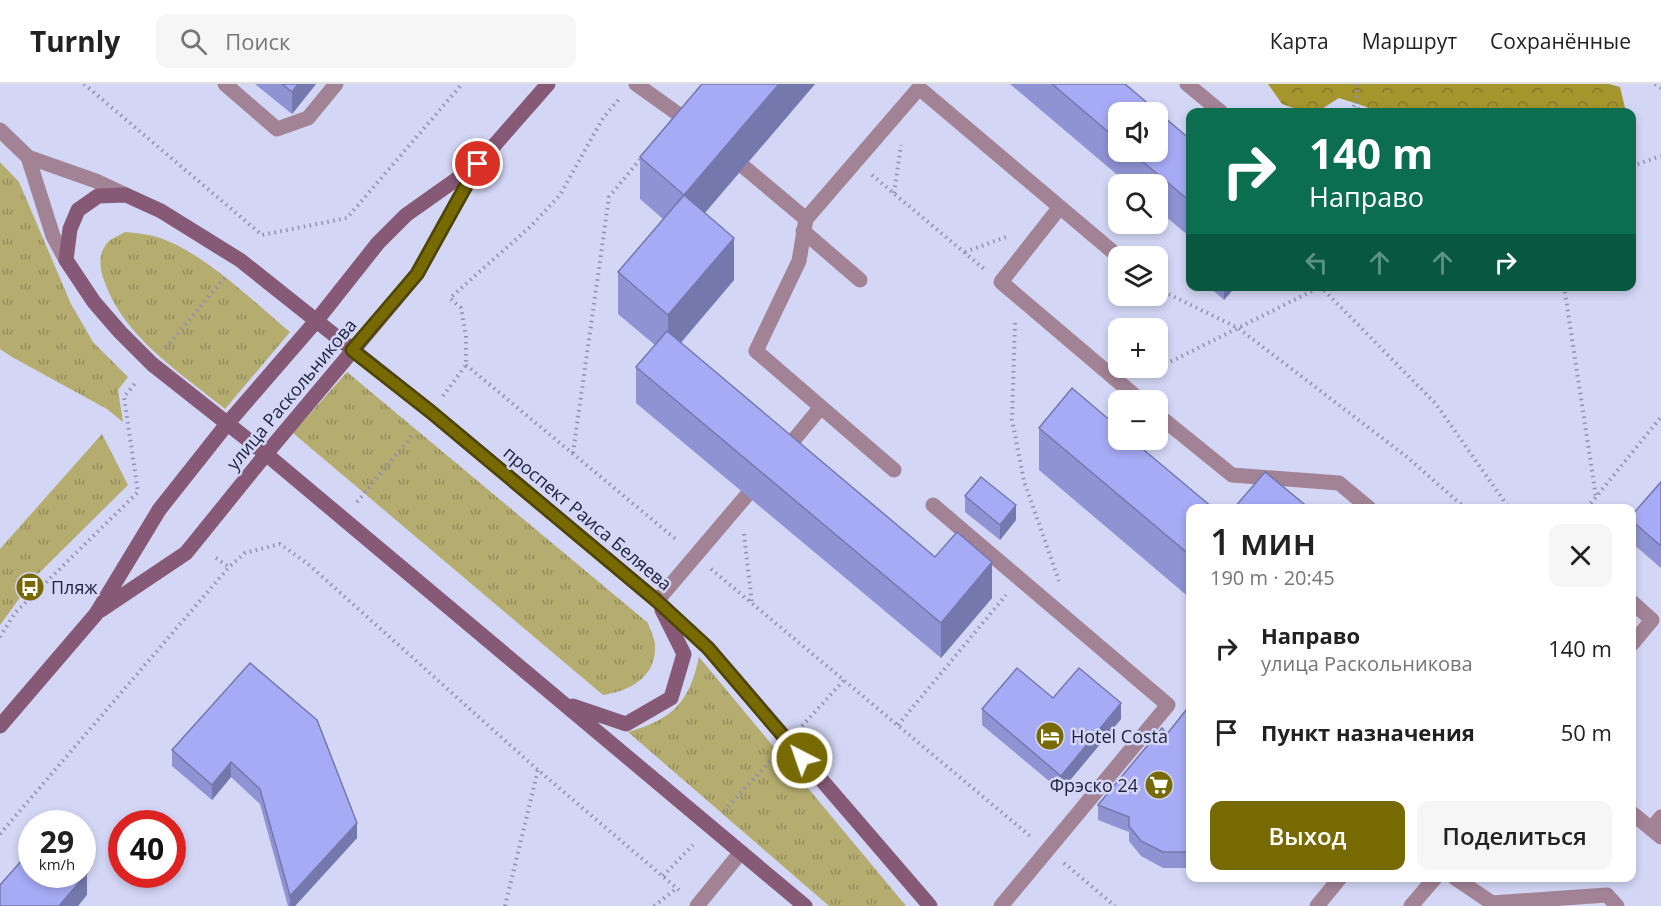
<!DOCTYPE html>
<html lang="ru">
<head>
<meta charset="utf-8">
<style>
	:root { --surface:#fff; --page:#f6f6f6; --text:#222; --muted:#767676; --line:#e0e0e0; --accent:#776a02 }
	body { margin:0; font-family:"Open Sans",sans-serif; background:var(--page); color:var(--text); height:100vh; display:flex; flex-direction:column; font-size:22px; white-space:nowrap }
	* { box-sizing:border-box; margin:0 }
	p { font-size:20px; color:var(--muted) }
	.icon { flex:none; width:33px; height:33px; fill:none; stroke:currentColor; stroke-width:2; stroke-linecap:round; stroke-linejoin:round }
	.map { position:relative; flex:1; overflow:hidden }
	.sheet { position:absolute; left:1186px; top:420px; width:450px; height:378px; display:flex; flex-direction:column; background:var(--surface); border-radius:12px; box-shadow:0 3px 9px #0003 }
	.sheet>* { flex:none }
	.hud { position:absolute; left:1186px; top:24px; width:450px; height:183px; border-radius:12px; box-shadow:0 3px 9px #0003; background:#0b6e4f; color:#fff; overflow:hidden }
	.tools { position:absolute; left:1108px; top:18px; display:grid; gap:12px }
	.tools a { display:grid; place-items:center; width:60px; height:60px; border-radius:12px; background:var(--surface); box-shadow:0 3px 9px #0003; font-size:30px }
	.speed { position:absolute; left:18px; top:726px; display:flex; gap:12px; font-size:30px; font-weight:700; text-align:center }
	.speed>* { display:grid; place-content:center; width:78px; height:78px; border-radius:50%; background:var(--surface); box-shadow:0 3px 9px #0003; line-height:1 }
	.speed small { font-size:15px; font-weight:400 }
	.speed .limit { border:9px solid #d22; background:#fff; color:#111 }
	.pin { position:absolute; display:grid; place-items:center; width:51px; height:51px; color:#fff; margin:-26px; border:3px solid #fff; border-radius:50%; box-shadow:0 2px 6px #0007 }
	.me { position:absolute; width:66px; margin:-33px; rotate:319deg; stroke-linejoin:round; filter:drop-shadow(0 0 4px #0008) }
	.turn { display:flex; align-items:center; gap:21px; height:126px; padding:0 24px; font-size:27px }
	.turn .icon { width:78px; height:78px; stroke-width:2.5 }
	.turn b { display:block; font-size:42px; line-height:51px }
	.lanes { display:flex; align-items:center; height:57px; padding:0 24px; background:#0003; justify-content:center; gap:30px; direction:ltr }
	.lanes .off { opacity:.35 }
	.round { display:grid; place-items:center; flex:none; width:63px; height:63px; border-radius:12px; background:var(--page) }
	.head { display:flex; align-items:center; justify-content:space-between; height:102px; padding:0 24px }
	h1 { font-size:36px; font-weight:600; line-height:45px }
	.primary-button { display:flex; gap:12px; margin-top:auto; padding:12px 24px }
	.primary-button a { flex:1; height:69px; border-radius:12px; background:var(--accent); color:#fff; font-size:24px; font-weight:600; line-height:69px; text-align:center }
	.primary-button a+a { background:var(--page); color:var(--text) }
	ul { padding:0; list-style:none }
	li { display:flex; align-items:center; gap:18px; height:84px; padding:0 24px }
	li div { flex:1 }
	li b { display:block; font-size:22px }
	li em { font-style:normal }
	header { display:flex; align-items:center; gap:36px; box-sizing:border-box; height:84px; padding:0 30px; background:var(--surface); border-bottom:2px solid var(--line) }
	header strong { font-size:28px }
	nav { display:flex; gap:33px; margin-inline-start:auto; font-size:21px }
	.search { width:420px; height:54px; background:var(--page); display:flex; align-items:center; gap:15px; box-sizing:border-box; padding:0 21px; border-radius:12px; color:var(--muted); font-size:22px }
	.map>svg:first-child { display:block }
	.grass { fill:url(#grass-tufts) }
	.forest { fill:url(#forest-crowns) }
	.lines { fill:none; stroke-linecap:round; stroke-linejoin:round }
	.path { stroke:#8e90ae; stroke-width:4; stroke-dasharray:1.5 4.5; stroke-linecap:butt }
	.lane { stroke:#a28396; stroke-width:15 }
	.secondary { stroke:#865976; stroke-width:15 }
	.wall { fill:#9093d3; fill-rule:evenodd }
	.shaded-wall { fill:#7578ac }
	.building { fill:#a7abf5; stroke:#7578ac; stroke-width:1.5 }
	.route-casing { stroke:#4d4501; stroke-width:15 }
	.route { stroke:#776a02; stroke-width:10 }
	.labels { text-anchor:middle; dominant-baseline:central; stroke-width:5; stroke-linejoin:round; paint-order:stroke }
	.street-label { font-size:18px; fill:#1f203c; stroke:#d3d6f5 }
	.poi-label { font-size:18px; fill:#1f203c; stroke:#d3d6f5; text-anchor:start }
</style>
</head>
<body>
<header>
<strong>Turnly</strong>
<div class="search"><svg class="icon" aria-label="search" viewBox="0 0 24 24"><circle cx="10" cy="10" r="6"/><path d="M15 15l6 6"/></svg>Поиск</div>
<nav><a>Карта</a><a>Маршрут</a><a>Сохранённые</a></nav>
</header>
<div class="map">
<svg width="1661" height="822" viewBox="0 0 1661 822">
	<defs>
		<pattern id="grass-tufts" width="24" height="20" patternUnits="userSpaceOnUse" patternTransform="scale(1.5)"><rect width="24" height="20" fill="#b5ac6f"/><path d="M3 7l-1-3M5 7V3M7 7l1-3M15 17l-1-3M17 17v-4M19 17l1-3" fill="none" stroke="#938c5c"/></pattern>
		<pattern id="forest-crowns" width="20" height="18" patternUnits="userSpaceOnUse" patternTransform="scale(1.5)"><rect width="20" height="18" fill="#a4952d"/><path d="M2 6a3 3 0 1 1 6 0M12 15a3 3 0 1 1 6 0" fill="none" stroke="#857928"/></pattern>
	</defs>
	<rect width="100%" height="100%" fill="#d3d6f5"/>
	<path class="grass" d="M0,78L19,98L71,220L93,258L128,293L118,306L123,338L107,325L12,273L0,265Z
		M125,148C135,149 147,150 157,153C202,167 253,217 290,248L225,325C180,288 123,253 104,196C99,183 98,168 109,157C113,154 120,151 125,148Z
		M347,288L648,539C650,546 655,554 655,562C656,593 630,607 603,611L293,349Z
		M102,350L128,401L35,493L0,541V465Z
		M699,573L906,822H829L628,648C673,635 689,619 699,573Z"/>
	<path class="forest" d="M1268,0H1609L1620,3L1626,28H1370L1367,23L1339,14L1317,28H1305L1282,20Z"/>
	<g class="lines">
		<path class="path" d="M84,0L262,151L347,134L462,0
			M1358,0L1356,20L1359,28
			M1655,0L1661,4
			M1351,28L1355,20
			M1632,82L1661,72
			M872,91L984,185
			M894,109L901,61
			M965,168L1006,153
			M1320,202L1436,320L1509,424
			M1564,202L1596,413
			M1158,205L1238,244L1407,373L1465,424
			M1015,239L1012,336L1024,397L1059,497
			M166,264L225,193
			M466,281L678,457
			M1144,291L1322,202
			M443,312L466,281V252L461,224L450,214L531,142L560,111L603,34L620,14
			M573,369L609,113L642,73
			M357,418L414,349
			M1587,424L1661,333
			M744,450L752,520
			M216,474L229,483
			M711,485L1030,752
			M0,553L15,529L138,408L124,313L137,297
			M898,641L1006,511
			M802,642L844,596
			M724,727L774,673
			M0,750L229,483L245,469L280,460L308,480L538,686L680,807
			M1064,779L1115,822
			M663,792L693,761
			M505,822L538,686
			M654,822L677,804"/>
		<path class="lane" d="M225,0L277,45L308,34L336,0
			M636,0L692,40
			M1187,0L1221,28
			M0,46L28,73L96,97L126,111
			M28,73L53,152L66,176
			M744,83L806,135
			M1060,123L1001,198L1140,316
			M803,147L860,196
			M1158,331L1232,391L1339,399L1369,424
			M783,369L821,323
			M894,386L756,267L799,177L806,135L919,4L1119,173
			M933,421L1168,621L1001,822
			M657,517L747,411
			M1632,518L1652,536L1632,560
			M1632,729L1661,753
			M1651,745L1661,733
			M1455,794L1492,819L1607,811L1617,822
			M697,822L741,768
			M1317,822L1340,794
			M1411,822L1435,794"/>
		<path class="secondary" d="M101,526L186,469L266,370L417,190L478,80L548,0
			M573,622L626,640L671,614L684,570L662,526
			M0,642L96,530L159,426L227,340L317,236L378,159L406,131L478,80
			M805,822L266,370L152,280L120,248L94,218L66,176L70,145L78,126L98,112L126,111L161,127L240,176L431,328L657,517L708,564L930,822"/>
	</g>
	<path class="wall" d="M255,0H316L292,30Z
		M702,0H815L705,129L734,196L681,259L935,473L992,514L941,574L636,319V283L655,261L618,230V188L663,135L640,115V73Z
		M1010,0H1125L1191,56V188L1190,187V153L1158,126V100H1128ZM1119,28L1158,68H1119Z
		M1208,202H1236L1224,216Z
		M1039,344L1191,424V515L1039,386Z
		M1661,398V484L1632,459V431Z
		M965,412L1016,436L1000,456L965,428Z
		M250,579L357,754L295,822H288L260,720L231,693L212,716L172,682V666Z
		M1191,620L1187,784H1163L1141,772L1129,757V748L1098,736V721L1167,650Z
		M982,625L1121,635L1061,707L982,641Z"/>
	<path class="shaded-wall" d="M298,0H316L292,30V8Z
		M779,0H815L684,153V111Z
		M734,154V196L668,273V231Z
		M1224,202H1236L1224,216Z
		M1016,421V436L1000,456V441Z
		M992,478V514L941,574V539Z
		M1121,619V635L1061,707V692Z
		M231,678V693L212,716V701Z
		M357,739V754L295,822H290V812Z
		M1191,763V779L1187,784V768Z
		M87,789V811L78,822H59Z"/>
	<path class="building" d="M282,0H298L292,8Z
		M702,0H779L684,111L734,154L668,231L618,188L684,111L640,73Z
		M1052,0H1125L1191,56V118L1131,68H1158V28H1119V57Z
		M667,247L935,473L957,448L992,478L941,539L636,283Z
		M1072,304L1119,344V356H1132L1213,424H1191V472L1039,344Z
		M1265,388L1309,424H1234Z
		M981,393L1016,421L1000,441L965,412Z
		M1661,398V462L1632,437V431Z
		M250,579L317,636L357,739L290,812L260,705L231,678L212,701L172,666Z
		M1017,584L1053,614L1079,584L1121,619L1061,692L982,625Z
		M1191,620V763L1187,768H1163L1141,757L1129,742V733L1098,721L1162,644L1167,650Z
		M32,765V790H82V785L87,789L59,822H0V801Z"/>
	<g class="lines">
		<g class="route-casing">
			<path id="route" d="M478,80L417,190L352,266L431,328L657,517L708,564L802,674"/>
		</g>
		<use href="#route" class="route"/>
	</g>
	<defs>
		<g id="bus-disc" transform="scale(1.5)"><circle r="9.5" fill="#776a02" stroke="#d3d6f5"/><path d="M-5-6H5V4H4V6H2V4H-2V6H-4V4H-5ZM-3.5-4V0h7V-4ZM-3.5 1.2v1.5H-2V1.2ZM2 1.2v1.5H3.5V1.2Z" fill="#fff"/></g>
		<g id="hotel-disc" transform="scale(1.5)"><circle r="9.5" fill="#776a02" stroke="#d3d6f5"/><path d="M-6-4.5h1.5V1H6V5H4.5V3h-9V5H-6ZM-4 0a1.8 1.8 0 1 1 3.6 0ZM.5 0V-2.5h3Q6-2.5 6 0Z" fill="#fff"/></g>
		<g id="supermarket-disc" transform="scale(1.5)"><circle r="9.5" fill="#776a02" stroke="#d3d6f5"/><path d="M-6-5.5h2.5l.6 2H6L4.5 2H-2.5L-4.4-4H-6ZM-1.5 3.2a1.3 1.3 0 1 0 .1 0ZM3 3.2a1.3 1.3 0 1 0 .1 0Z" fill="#fff"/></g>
	</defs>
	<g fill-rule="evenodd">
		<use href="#bus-disc" x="30" y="503"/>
		<use href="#hotel-disc" x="1050" y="652"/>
		<use href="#supermarket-disc" x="1159" y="701"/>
	</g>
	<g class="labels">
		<g class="street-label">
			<text transform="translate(291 310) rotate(-50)">улица Раскольникова</text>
			<text transform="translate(588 434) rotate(40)">проспект Раиса Беляева</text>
		</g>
		<g class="poi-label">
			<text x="51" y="503">Пляж</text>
			<text x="1071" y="652">Hotel Costa</text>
			<text x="1138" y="701" text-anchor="end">Фрэско 24</text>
		</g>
	</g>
</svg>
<div class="tools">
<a><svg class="icon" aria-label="sound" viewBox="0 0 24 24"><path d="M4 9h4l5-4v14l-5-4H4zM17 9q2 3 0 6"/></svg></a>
<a><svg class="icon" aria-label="search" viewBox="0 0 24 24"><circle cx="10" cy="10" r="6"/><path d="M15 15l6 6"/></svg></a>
<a><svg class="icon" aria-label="layers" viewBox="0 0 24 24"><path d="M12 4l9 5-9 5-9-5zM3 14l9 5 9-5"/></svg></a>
<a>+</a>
<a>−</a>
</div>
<div class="speed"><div>29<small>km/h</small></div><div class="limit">40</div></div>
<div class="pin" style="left:478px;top:80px;background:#d93025"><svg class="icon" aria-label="arrive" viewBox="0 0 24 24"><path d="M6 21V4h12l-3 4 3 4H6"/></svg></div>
<svg class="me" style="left:802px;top:674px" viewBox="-20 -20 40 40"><circle r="17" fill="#776a02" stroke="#fff" stroke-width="3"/><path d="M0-11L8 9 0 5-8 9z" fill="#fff"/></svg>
<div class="hud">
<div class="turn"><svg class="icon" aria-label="right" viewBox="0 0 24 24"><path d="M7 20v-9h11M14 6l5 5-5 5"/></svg><div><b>140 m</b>Направо</div></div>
<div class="lanes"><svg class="icon off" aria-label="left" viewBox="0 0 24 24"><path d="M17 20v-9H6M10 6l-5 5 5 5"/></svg><svg class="icon off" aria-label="ahead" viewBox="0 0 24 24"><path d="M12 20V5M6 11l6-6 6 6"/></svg><svg class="icon off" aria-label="ahead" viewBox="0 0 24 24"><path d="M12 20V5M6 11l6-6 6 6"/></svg><svg class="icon" aria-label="right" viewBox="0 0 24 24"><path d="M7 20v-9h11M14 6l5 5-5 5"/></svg></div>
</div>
<section class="sheet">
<div class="head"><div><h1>1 мин</h1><p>190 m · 20:45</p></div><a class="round"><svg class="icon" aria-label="close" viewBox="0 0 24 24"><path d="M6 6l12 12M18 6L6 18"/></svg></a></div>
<ul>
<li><svg class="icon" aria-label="right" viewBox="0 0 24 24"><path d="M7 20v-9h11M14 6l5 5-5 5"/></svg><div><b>Направо</b><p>улица Раскольникова</p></div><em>140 m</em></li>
<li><svg class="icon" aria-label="arrive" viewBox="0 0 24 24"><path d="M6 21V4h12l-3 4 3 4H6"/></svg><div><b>Пункт назначения</b></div><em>50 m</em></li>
</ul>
<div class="primary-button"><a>Выход</a><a>Поделиться</a></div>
</section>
</div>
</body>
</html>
